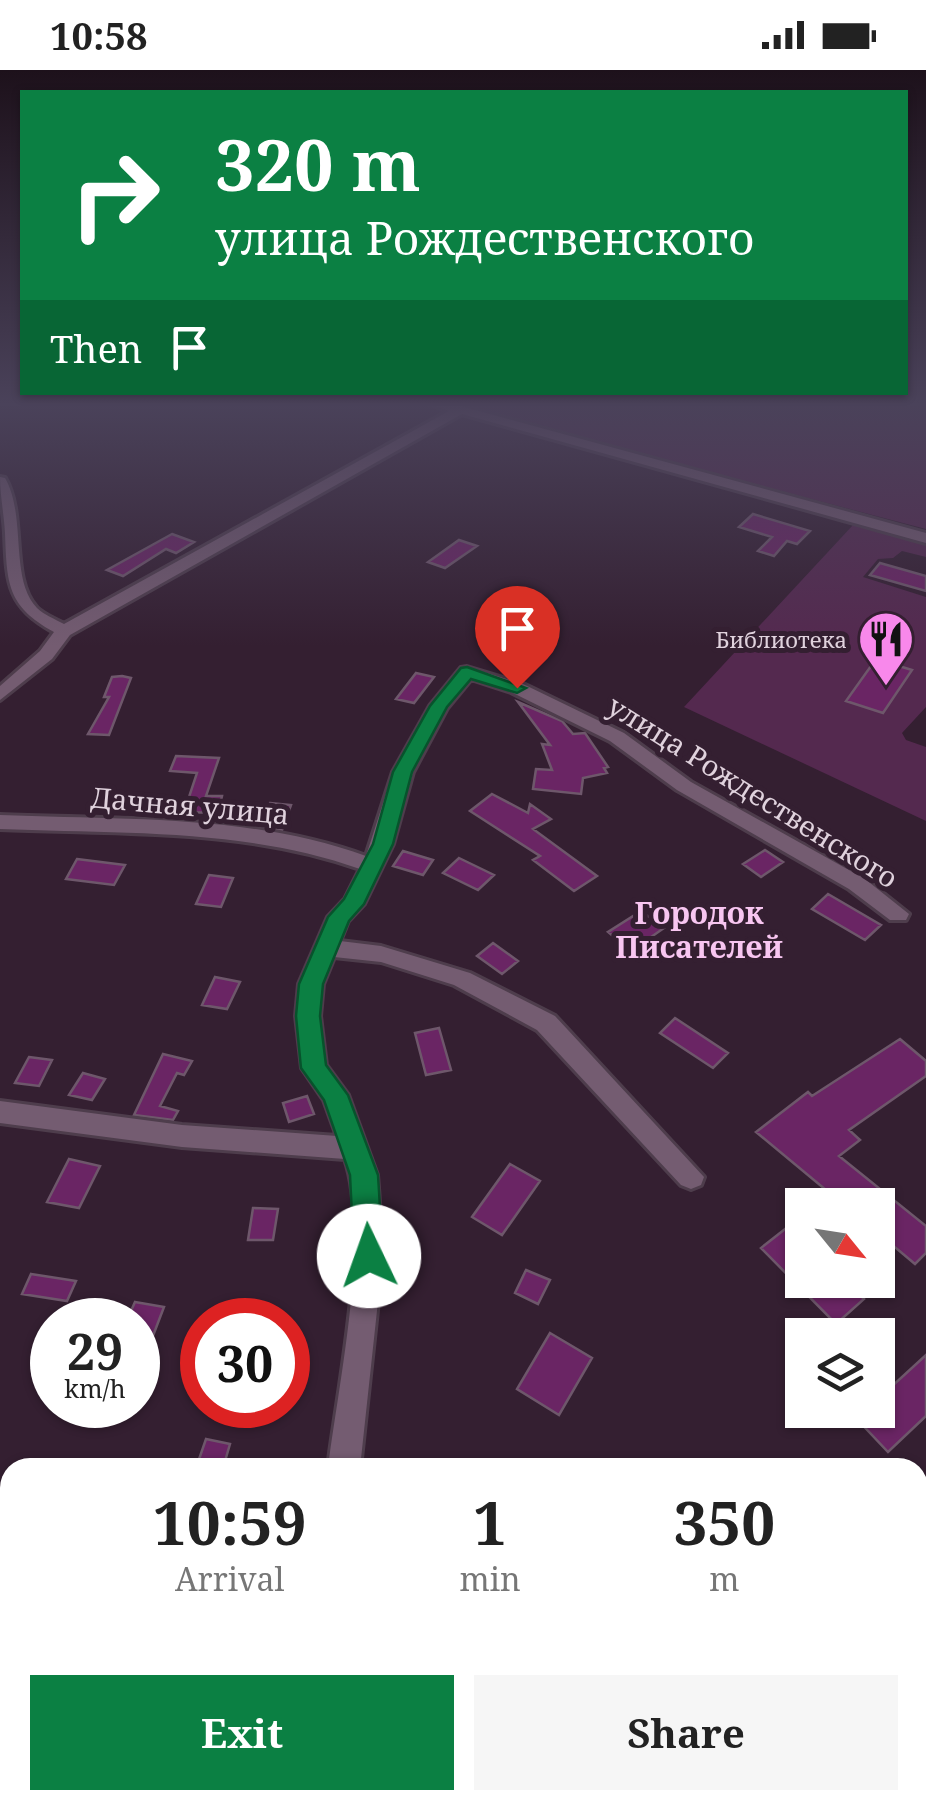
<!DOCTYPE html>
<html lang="en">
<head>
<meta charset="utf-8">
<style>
	:root { --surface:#fff; --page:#f6f6f6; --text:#222; --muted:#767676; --accent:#0b8043 }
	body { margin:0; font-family:"Noto Serif",serif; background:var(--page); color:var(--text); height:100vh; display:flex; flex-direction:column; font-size:38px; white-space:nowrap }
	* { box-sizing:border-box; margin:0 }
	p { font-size:32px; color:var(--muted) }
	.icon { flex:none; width:55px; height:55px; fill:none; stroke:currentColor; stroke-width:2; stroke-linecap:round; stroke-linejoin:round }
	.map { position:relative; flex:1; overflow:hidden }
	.sheet { position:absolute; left:0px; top:1388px; width:928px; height:352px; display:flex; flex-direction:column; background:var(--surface); border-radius:30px 30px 0 0; box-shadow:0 2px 8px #0004 }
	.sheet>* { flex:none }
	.banner { position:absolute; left:20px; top:20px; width:888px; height:305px; border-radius:0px; box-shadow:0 2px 8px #0004; background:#0b8043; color:#fff; overflow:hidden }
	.needle { width:65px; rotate:120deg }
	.controls { position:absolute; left:785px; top:1118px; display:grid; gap:20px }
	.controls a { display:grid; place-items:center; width:110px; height:110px; border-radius:0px; background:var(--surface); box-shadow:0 2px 8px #0004; font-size:50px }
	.speed { position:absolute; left:30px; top:1228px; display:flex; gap:20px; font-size:50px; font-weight:700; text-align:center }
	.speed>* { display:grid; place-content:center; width:130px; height:130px; border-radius:50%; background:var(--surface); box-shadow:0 2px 8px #0004; line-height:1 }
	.speed small { font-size:25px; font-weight:400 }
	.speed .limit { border:15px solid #d22; background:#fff; color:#111 }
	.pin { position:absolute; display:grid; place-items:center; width:85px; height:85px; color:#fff; margin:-102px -42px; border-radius:50% 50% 50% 0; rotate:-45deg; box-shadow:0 0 10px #0007 }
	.pin .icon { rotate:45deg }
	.me { position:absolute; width:110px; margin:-55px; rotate:357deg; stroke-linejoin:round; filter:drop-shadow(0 0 8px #0008) }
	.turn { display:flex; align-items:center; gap:35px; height:210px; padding:0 30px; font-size:45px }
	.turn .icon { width:130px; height:130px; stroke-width:2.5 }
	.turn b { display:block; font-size:70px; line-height:85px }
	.then { display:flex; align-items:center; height:95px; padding:0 30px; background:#0003; gap:20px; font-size:38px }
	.eta { display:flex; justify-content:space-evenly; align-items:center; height:170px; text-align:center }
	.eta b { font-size:60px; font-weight:700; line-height:70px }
	.action { display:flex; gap:20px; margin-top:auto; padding:20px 30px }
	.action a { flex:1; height:115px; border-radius:0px; background:var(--accent); color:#fff; font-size:40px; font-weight:700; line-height:115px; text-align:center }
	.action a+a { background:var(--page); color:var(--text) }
	.status { display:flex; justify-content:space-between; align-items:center; height:70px; padding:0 50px; background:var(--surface); direction:ltr }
	.status svg { height:28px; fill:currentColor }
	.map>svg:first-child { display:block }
	.green { fill:#54294f }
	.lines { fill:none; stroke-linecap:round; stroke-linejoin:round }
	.stream { stroke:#2e002b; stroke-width:8 }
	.building { fill:#6a2564; stroke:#6e576b; stroke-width:2.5 }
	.minor-casing { stroke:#4e3d4c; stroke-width:6 }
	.major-casing { stroke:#4e3d4c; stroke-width:4 }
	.minor { fill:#745c71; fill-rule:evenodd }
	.major { fill:#a45e9c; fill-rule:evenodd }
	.route { fill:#0b8043; stroke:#07532c; stroke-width:2.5 }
	.labels { text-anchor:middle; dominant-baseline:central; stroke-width:10; stroke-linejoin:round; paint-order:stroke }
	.far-poi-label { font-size:22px; fill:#e0d2dd; stroke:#341f31; text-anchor:end }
	.street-label { font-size:28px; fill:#e0d2dd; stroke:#341f31 }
	.neighbourhood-label { font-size:30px; font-weight:bold; fill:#f8c6f1; stroke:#341f31 }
</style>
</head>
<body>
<div class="status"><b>10:58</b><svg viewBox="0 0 49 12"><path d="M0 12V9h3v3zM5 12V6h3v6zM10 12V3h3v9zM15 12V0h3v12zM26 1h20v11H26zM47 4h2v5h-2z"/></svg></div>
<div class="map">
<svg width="926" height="1739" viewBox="0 0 926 1739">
	<rect width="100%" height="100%" fill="#341f31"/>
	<path class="green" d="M441,332H926V459Z
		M853,455L926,475V487L902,481L893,488L878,489L863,507L926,527V637L902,663L906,670L926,677V751L684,637Z
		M0,1644H10V1730H335L336,1739H0Z"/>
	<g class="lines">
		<path class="stream" d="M0,1669H10
			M167,1730L173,1737L234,1735L240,1739"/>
	</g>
	<path class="building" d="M753,444L810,461L797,474L787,471L774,486L758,481L772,467L739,457Z
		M172,464L194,472L176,483L166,479L123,506L107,500Z
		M459,470L477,476L445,498L428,492Z
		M880,493L926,506V521L870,505Z
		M876,589L912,600L883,643L846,631Z
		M416,603L434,607L414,633L396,629Z
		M122,606L131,608L109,665L88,664L109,627H104L112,607Z
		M518,632L562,651L573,664L585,663L608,697L604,698L607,703L583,708L581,724L533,719L536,699L552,700L542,674L550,675Z
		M176,686L219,688L206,726H222L218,743L184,742L197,703L170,701Z
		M492,724L528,743L530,734L551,749L533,759L597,806L574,821L533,790L540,786L470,741Z
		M270,733L291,735L282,760L261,756Z
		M765,780L783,792L761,807L743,794Z
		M403,781L433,790L423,805L393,796Z
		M459,788L494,805L478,820L443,803Z
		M77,789L125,795L114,815L66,809Z
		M209,805L233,808L221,837L196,834Z
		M828,824L881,855L865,870L812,839Z
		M641,841L664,858L631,881L608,862Z
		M493,873L518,891L502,904L477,886Z
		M215,907L240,912L227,939L202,935Z
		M675,948L728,983L713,998L660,963Z
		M439,958L451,1000L426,1005L415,963Z
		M900,969L926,991V1006L849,1060L860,1070L839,1086L926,1156V1183L915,1194L878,1163V1135H844L756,1062L808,1022L812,1026Z
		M163,984L192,991L184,1005L177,1003L160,1036L178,1041L173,1050L134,1045Z
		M29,987L52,990L39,1016L15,1013Z
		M83,1003L105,1009L92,1030L69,1025Z
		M307,1026L314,1044L289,1052L283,1033Z
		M69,1089L100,1096L79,1138L47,1132Z
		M510,1094L540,1111L502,1165L472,1147Z
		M253,1138L278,1139L273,1170H248Z
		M789,1156L802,1169V1210H845L864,1229L836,1254L761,1178Z
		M526,1200L550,1210L538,1234L515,1223Z
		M31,1204L76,1211L67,1231L22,1224Z
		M135,1232L164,1237L151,1271L138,1269V1250H127Z
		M550,1263L592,1288L559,1345L517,1319Z
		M926,1285V1346L888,1382L856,1348L865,1340H878V1329Z
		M206,1369L230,1374L223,1398H196Z"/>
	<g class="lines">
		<g class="minor-casing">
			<path id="minor" d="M425,332H446L926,463V473L462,344L70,565L52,589L0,630V616L40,581L54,562C7,536 7,514 5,463C4,444 0,426 0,407L5,408C27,446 9,509 37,538C44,545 55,549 64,554L449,341Z
				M467,597L523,614L624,663L691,712L865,809L909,844L906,850H890L849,819L677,720L610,671L511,622L471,609L447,638L413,702L393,774L364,834L348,851L340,871L381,876L470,903L555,946L704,1107L701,1115L691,1119L681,1115L537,960L454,915L381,892L334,887L323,914L320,946L326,995L348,1025L377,1105L383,1185L360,1398H328C338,1316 371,1163 345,1089L182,1077L0,1053V1031L182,1055L337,1066L324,1030L302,998L296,946L299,914L328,847L345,829L360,799C246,758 120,764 0,759V745C122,750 250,744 366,786L393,702L430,636L461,598Z
				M376,1730H443L444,1735L446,1730H549L552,1739H380Z"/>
		</g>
		<g class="major-casing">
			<path id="major" d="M926,1432V1477L918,1480V1435Z
				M588,1730H645L642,1739H584Z"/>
		</g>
		<use href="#minor" class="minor"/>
		<use href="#major" class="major"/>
	</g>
	<linearGradient id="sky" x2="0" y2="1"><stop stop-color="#1d111b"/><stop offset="0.58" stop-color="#4a425a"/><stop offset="1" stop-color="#4a425a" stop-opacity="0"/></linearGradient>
	<rect width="926" height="576" fill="url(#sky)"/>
	<path class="route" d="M467,597L526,618L517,623L471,609L447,637L412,702L393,774L364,834L349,851L323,914L320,946L326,995L348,1025L378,1105L383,1186L379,1195L369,1199L359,1195L354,1186L350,1105L324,1030L301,998L296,946L299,914L328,847L344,829L373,774L393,702L430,636L461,598Z"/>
	<defs>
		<g id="restaurant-pin" transform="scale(2.875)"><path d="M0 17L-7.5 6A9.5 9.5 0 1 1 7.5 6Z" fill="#f888eb" stroke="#341f31"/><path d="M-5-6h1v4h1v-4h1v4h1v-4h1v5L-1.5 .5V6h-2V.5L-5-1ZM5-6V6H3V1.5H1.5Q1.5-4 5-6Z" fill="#111"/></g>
	</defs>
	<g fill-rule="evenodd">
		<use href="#restaurant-pin" x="886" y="569"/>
	</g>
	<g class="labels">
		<g class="far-poi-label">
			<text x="847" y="569">Библиотека</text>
		</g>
		<g class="street-label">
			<text transform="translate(753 721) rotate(32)">улица Рождественского</text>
			<text transform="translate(190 735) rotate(5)">Дачная улица</text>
		</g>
		<g class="neighbourhood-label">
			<text x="699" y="842">Городок<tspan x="699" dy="34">Писателей</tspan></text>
		</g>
	</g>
</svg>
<div class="controls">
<a><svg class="needle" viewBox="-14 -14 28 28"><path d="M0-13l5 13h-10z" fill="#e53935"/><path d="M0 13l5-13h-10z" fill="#767676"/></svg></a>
<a><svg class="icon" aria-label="layers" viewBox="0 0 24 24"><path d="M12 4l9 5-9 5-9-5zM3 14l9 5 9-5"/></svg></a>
</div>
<div class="speed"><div>29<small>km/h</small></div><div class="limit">30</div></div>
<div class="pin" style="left:517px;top:618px;background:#d93025"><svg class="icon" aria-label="arrive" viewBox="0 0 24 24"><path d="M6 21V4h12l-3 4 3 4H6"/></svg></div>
<svg class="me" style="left:369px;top:1186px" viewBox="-20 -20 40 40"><circle r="19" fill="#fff"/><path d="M0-13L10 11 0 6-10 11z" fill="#0b8043"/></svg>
<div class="banner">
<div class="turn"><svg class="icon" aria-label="right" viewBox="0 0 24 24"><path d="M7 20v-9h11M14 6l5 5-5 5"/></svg><div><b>320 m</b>улица Рождественского</div></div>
<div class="then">Then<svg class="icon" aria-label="arrive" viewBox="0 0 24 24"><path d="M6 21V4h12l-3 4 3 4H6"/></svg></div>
</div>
<section class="sheet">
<div class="eta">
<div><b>10:59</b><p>Arrival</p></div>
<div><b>1</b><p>min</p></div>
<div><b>350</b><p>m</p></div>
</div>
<div class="action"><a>Exit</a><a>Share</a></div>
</section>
</div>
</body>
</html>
